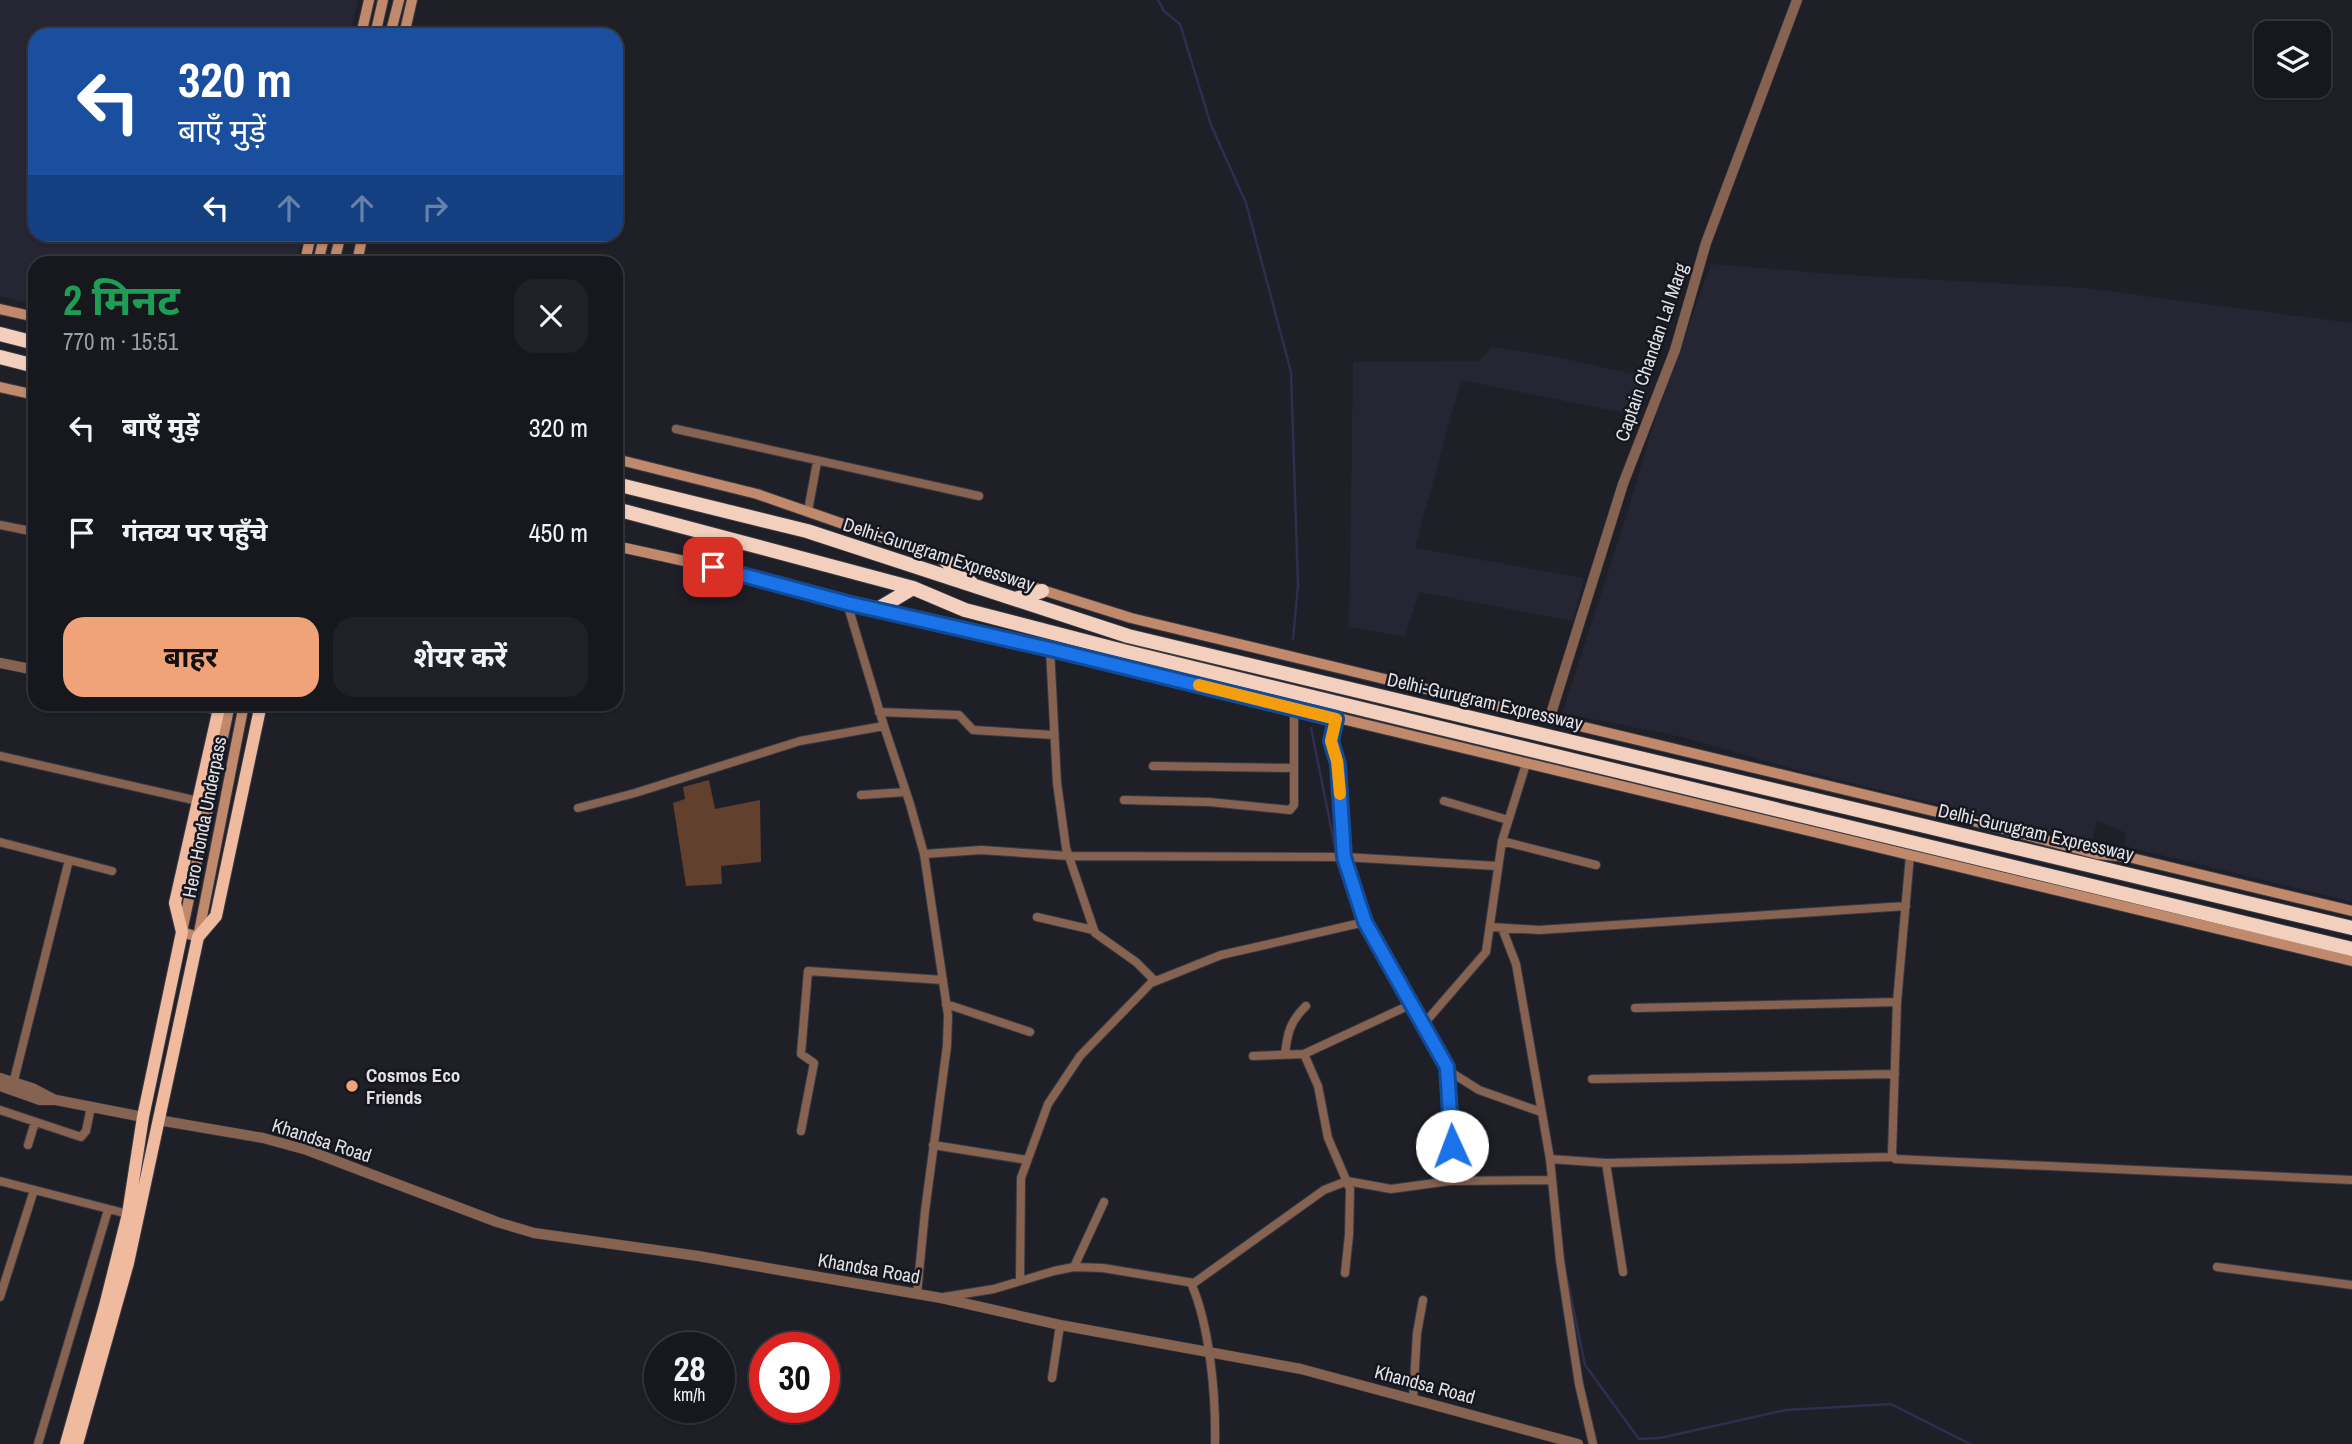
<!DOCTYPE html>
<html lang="hi">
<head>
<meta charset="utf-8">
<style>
	:root { --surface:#17171e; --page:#202027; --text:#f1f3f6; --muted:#9e9fa4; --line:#36363c; --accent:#f0a279 }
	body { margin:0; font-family:"Archivo Narrow","Noto Sans Devanagari",sans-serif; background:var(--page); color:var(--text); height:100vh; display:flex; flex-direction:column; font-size:26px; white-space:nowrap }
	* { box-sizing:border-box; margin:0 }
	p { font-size:23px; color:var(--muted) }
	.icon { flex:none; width:38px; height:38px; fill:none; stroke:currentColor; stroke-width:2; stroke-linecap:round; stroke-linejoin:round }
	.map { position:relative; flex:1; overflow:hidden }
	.panel { position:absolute; left:28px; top:256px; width:595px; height:455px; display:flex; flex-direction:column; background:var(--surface); border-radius:21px; box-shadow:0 2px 5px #0004,0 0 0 2px var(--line) }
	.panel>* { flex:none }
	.banner { position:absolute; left:28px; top:28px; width:595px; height:214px; border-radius:21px; box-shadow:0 2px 5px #0004,0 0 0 2px var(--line); background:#1a4fa0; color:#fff; overflow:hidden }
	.fabs { position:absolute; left:2254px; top:21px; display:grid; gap:14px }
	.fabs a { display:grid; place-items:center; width:77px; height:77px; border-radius:14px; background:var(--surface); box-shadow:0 2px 5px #0004,0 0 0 2px var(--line); font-size:35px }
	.speed { position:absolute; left:644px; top:1332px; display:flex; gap:14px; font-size:35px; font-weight:700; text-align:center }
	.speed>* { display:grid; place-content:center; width:91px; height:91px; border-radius:50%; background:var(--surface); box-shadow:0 2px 5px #0004,0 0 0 2px var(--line); line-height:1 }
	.speed small { font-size:18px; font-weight:400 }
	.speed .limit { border:10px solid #d22; background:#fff; color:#111 }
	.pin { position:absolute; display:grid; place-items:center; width:60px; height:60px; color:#fff; margin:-30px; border-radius:14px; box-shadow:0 4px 10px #0006 }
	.me { position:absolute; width:77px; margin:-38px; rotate:358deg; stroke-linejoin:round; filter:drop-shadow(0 0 5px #0008) }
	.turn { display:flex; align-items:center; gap:24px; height:147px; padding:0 35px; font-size:32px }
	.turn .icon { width:91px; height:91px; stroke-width:2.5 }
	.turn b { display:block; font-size:49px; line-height:60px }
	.lanes { display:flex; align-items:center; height:66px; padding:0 35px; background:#0003; justify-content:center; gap:35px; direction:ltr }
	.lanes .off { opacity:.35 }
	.round { display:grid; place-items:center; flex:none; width:74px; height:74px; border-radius:21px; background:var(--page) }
	.headline { display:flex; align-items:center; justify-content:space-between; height:119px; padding:0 35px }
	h1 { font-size:42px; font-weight:700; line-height:52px; color:#1e9e55 }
	.button { display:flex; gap:14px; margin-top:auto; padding:14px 35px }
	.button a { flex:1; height:80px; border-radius:21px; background:var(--accent); color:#111; font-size:28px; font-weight:700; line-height:80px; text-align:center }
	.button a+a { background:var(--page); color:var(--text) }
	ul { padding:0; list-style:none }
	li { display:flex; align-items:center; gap:21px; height:105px; padding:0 35px }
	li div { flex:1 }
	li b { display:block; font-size:26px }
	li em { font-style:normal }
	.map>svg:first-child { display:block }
	.built { fill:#252534 }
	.green { fill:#61402e }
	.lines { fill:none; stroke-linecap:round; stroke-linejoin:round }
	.stream { stroke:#302d4e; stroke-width:2.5 }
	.minor-casing { stroke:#3a3a43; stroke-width:10 }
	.tertiary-casing { stroke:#3a3a43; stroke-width:11 }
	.secondary-casing { stroke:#3a3a43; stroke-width:12 }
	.trunk-casing { stroke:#3a3a43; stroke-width:14 }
	.motorway-casing { stroke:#3a3a43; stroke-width:16 }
	.minor { stroke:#866351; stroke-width:8 }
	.tertiary { stroke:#866351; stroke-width:10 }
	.secondary { stroke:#c0896b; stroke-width:10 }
	.trunk { stroke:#f0ba9e; stroke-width:12 }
	.motorway { stroke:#f3cfbd; stroke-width:14 }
	.route-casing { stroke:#114b97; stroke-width:18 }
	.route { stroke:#1a73e8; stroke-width:12 }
	.slow { stroke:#f59e0b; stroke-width:12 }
	.poi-dot { fill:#f0a279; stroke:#16161f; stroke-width:2.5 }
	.labels { text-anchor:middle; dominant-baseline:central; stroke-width:5; stroke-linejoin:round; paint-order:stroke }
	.street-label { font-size:19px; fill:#e1e1e7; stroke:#16161f }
	.poi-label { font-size:19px; font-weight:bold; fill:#e1e1e7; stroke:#16161f; text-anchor:start }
</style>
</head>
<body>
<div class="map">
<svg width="2352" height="1444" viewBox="0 0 2352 1444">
	<rect width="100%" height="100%" fill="#1f1f28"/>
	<path class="built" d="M0,0H358L350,35H35V234L303,235L296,262H35V305L0,296Z
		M1711,264L1831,274L2084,288L2352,323V902L2124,846L2126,833L2097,821L2092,842L1786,767L1682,737L1562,713L1624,523L1657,413Z
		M1491,347L1558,357L1650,378L1639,416L1461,380L1415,548L1584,578L1573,621L1419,592L1405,637L1349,627L1353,362L1479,361Z"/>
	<path class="green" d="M709,780L715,809L760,800L761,862L721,866L722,884L686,886L673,803L685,799L683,787Z"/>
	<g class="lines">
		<path class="stream" d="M1158,0L1164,11L1180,24L1211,125L1246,203L1291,372L1298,586L1293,639
			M1311,728L1336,852L1345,871
			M1377,936L1406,978L1420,1013
			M1567,1278L1585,1365L1639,1439L1660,1438L1786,1410L1891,1404L1970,1444"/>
		<g class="minor-casing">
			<path id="minor" d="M676,429L979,496
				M808,511L817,462
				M0,525L35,532
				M847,603L884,726L910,804L924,854L948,1015L947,1046L925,1211L917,1294
				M1050,649L1057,783L1066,848L1095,933L1136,962L1155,981
				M879,712L959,715L973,730L1054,735
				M1336,719L1331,741L1338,764L1344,857L1365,922L1412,1004L1422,1026L1452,1073L1479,1090L1541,1112
				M0,756L198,801
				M1153,766L1294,768
				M861,795L906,792
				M1124,800L1209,802L1290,810L1294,805V708
				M1444,801L1508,820
				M578,808L635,793L800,741L884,726
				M1502,841L1596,865
				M0,842L112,871
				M924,854L981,850L1069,856L1344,857L1497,866
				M1910,855L1897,1002L1892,1154L1895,1159L2352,1180
				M1037,917L1093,930
				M1491,927L1539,930L1906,906
				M1502,928L1516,964L1550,1159L1560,1260L1579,1384L1593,1444
				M946,1004L1030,1032
				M1635,1008L1897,1002
				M1422,1026L1486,952L1502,841L1526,764
				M1304,1054L1318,1086L1328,1138L1350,1189L1349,1235L1345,1273
				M1285,1055C1287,1034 1290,1021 1306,1006
				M1253,1056L1304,1054L1412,1004
				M1447,1069L1452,1146L1450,1181
				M1592,1079L1895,1074
				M12,1088L69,860
				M0,1110L81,1137L86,1131L91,1107
				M801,1131L814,1063L801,1054L808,971L943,980
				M28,1145L35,1122
				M933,1145L1027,1160
				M1550,1159L1606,1163L1893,1157
				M1606,1163L1623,1272
				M0,1181L128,1214
				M1074,1267L1104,1202
				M2217,1267L2352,1285
				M1020,1281L1021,1178L1048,1104L1080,1056L1151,983L1221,955L1365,922
				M1191,1283C1210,1326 1216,1397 1215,1444
				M0,1297L34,1190
				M944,1297L994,1289L1054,1271L1074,1267L1103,1268L1194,1283L1324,1190L1347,1181L1391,1189L1450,1181L1552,1180
				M1052,1378L1060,1325
				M1413,1399L1417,1333L1423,1300
				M38,1444L108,1210"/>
		</g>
		<g class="tertiary-casing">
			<path id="tertiary" d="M0,663L35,670
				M190,704L219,710
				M1549,720L1623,484L1675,350L1706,243L1797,0
				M0,1078L32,1088L55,1100
				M0,1086L40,1100H56L143,1117
				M158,1120L263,1138L307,1150L497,1222L534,1233L698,1256L941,1298L1060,1325L1301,1369L1578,1444"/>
		</g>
		<g class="secondary-casing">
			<path id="secondary" d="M361,35L369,0
				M375,35L383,0
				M390,35L399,0
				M404,35L412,0
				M305,262L311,234
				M318,262L325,234
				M334,262L341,234
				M357,262L363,234
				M0,309L35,317
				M0,387L35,395
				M616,459L757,494L944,559L1131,618L1962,818L2097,854L2128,857L2352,911
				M616,546L730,571L847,603L1050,649L2352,961
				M230,704L182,932L198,937L244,704"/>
		</g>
		<g class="trunk-casing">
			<path id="trunk" d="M66,1444L105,1306L128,1214L143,1117L182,932L175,903L220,704
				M77,1444L128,1263L198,937L216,916L261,704"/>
		</g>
		<g class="motorway-casing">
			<path id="motorway" d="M0,334L35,343
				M0,357L35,366
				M616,484L807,531L1128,636L2352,928
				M616,509L913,588L965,610L1127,652L2352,949
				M944,559L972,584
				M1015,599L1042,591
				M876,610L913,588"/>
		</g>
		<use href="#minor" class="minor"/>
		<use href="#tertiary" class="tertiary"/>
		<use href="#secondary" class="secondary"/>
		<use href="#trunk" class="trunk"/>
		<use href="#motorway" class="motorway"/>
	</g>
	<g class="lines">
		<g class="route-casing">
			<path id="route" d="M713,567L847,603L1050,649L1336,719L1331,741L1338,764L1344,857L1365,922L1447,1067L1452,1146"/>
		</g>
		<use href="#route" class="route"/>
		<path class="slow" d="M1199,685L1336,719L1331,741L1337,761L1340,794"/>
	</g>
	<circle class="poi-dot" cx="352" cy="1086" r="7"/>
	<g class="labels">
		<g class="street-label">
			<text transform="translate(1651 352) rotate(-71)">Captain Chandan Lal Marg</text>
			<text transform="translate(939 554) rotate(18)">Delhi-Gurugram Expressway</text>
			<text transform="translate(1485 701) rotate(13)">Delhi-Gurugram Expressway</text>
			<text transform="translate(204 817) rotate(-79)">Hero Honda Underpass</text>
			<text transform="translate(2036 832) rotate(13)">Delhi-Gurugram Expressway</text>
			<text transform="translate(322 1140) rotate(18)">Khandsa Road</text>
			<text transform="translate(869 1268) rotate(10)">Khandsa Road</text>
			<text transform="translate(1425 1384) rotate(15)">Khandsa Road</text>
		</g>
		<g class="poi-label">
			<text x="366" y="1075">Cosmos Eco<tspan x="366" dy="22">Friends</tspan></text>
		</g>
	</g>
</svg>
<div class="fabs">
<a><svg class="icon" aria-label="layers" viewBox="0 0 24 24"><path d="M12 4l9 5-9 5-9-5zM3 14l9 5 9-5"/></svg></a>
</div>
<div class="speed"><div>28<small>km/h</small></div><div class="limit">30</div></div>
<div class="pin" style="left:713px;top:567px;background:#d93025"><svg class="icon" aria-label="arrive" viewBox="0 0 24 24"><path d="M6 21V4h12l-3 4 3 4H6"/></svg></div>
<svg class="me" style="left:1452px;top:1146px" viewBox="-20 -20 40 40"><circle r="19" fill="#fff"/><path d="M0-13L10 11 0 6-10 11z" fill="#1a73e8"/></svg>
<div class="banner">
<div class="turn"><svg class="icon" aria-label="left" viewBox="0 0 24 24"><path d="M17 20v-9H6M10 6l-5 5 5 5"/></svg><div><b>320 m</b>बाएँ मुड़ें</div></div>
<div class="lanes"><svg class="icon" aria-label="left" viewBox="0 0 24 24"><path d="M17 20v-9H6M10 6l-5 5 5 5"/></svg><svg class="icon off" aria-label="ahead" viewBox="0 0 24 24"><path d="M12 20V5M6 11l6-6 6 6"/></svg><svg class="icon off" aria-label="ahead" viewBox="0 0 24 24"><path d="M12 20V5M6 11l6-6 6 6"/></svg><svg class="icon off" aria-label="right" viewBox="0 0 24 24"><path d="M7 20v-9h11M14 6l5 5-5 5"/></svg></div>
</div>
<section class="panel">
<div class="headline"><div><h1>2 मिनट</h1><p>770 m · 15:51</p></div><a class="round"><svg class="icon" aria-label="close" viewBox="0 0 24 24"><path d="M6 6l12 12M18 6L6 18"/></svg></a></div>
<ul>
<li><svg class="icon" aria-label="left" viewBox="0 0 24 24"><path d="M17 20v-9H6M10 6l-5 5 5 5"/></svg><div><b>बाएँ मुड़ें</b></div><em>320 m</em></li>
<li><svg class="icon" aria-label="arrive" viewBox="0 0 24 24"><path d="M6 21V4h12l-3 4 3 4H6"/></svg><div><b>गंतव्य पर पहुँचे</b></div><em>450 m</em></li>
</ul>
<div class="button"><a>बाहर</a><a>शेयर करें</a></div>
</section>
</div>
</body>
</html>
